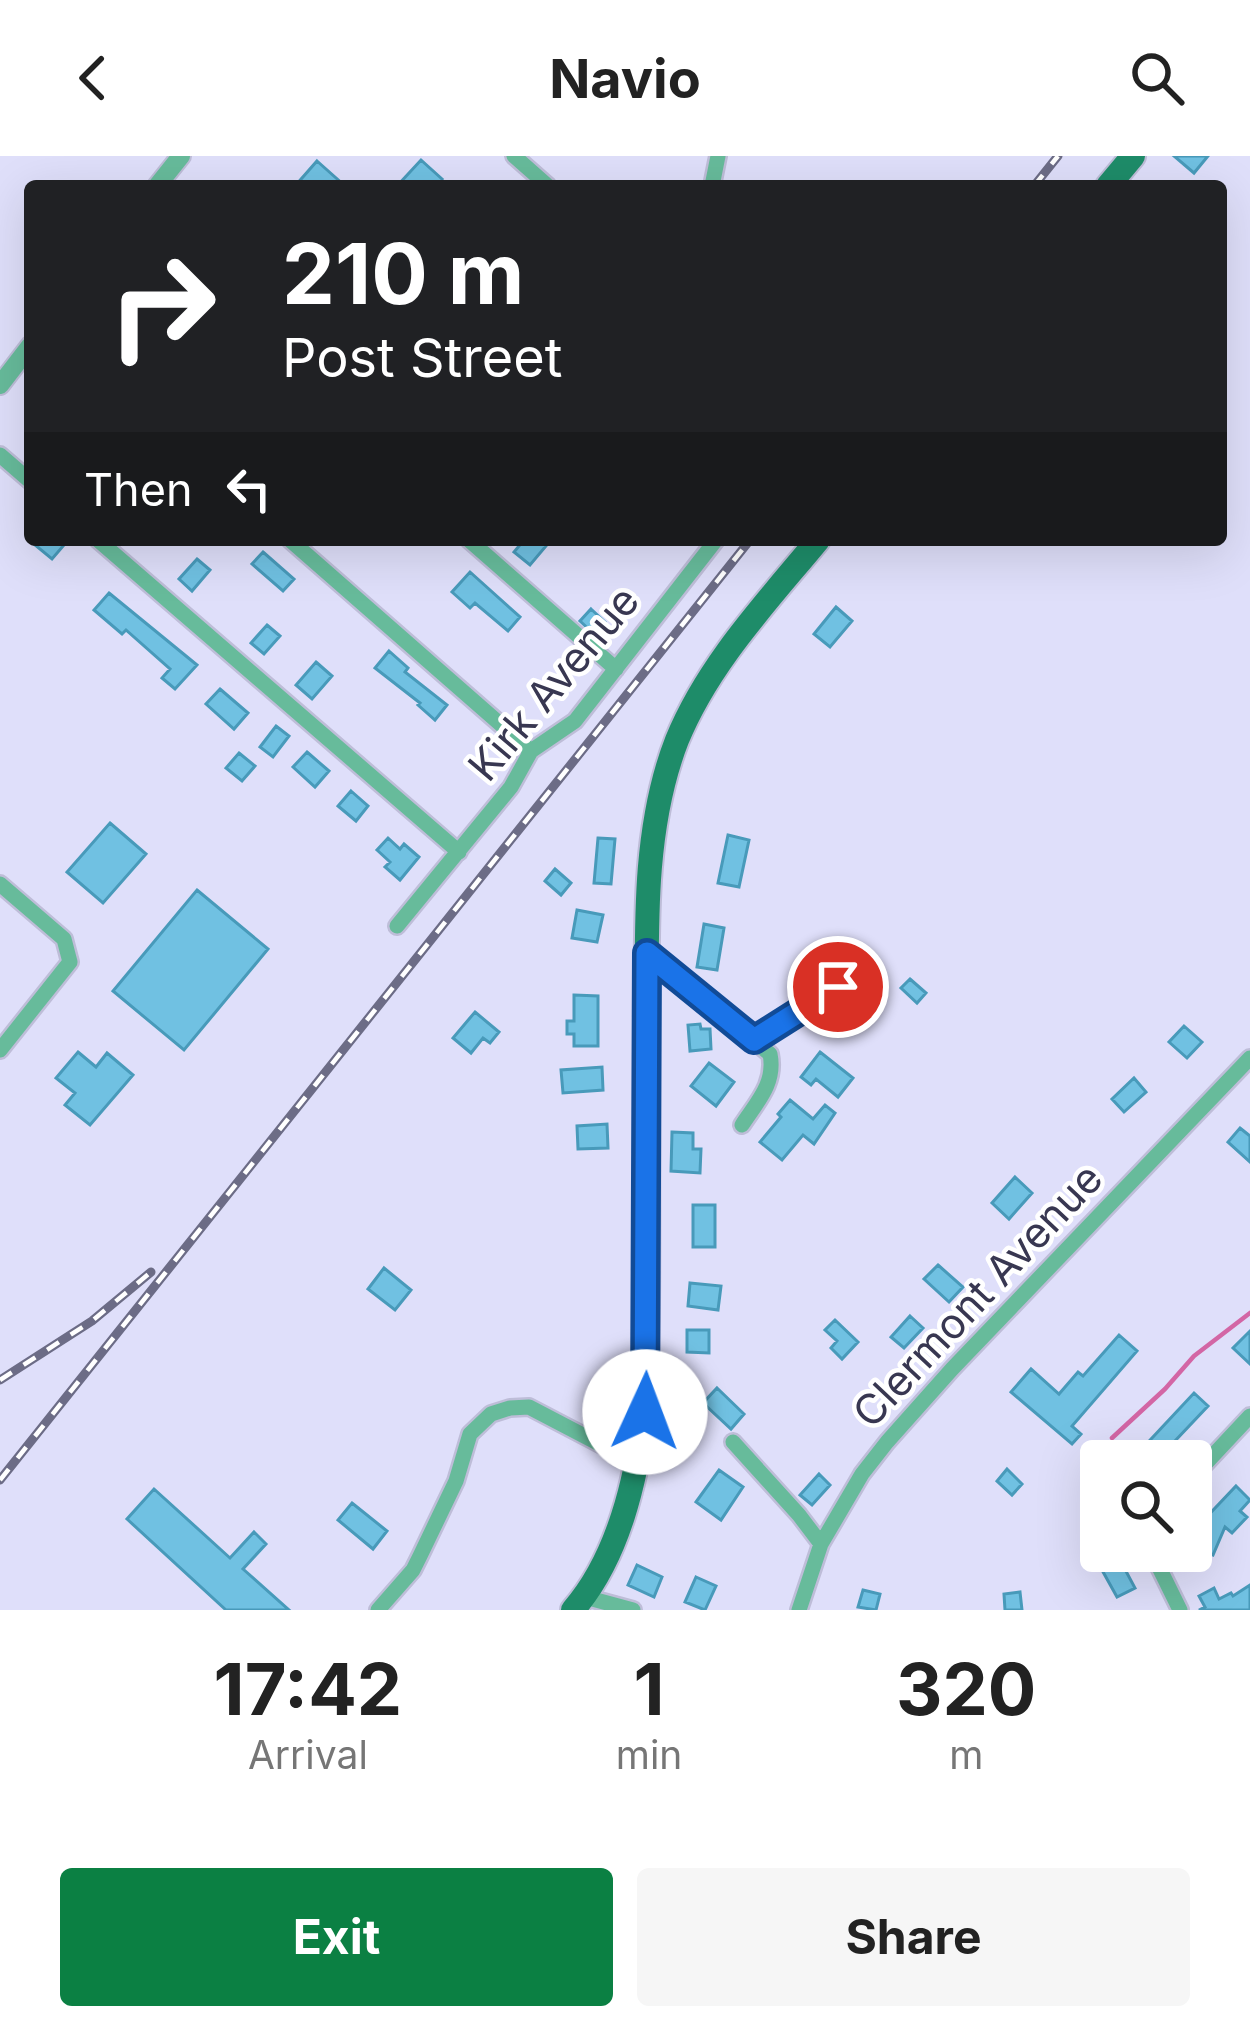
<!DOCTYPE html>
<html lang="en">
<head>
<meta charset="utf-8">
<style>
	:root { --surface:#fff; --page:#f6f6f6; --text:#222; --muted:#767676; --accent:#0b8043 }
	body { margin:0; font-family:Inter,sans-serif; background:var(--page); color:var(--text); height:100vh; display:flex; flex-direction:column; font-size:45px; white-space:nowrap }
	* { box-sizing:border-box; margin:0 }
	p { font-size:39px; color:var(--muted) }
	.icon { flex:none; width:66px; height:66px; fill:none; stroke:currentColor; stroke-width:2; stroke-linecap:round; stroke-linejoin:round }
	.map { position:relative; height:1454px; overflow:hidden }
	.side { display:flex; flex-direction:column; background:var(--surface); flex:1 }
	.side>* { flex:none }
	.hud { position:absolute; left:24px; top:24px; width:1203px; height:366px; border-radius:12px; box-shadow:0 12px 48px #0002; background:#202124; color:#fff; overflow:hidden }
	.tools { position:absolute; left:1080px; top:1284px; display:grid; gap:24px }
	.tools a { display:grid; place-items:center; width:132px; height:132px; border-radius:12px; background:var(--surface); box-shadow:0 12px 48px #0002; font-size:60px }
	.pin { position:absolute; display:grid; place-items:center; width:102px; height:102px; color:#fff; margin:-51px; border:6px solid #fff; border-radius:50%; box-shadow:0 3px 12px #0007 }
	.me { position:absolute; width:132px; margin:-66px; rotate:2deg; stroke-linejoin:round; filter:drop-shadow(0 0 9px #0008) }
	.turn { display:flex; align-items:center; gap:42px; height:252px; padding:0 60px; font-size:54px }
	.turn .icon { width:156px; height:156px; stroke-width:2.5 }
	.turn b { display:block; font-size:84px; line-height:102px }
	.then { display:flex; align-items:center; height:114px; padding:0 60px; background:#0003; gap:24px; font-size:45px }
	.eta { display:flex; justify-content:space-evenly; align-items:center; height:204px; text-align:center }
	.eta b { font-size:72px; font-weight:700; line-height:84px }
	.primary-button { display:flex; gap:24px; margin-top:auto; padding:24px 60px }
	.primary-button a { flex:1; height:138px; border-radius:12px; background:var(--accent); color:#fff; font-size:48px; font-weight:700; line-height:138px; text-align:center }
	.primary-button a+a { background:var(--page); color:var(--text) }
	header { display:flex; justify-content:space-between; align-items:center; height:156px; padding:0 60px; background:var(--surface); font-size:54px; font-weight:700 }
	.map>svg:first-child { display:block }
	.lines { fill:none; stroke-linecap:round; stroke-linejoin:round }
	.stream { stroke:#d366a5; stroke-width:4.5 }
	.building { fill:#70c1e2; stroke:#489aba; stroke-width:3 }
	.minor-casing { stroke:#bebdd8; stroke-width:20 }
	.tertiary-casing { stroke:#bebdd8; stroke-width:22 }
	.primary-casing { stroke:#bebdd8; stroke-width:28 }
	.minor { stroke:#67bb9b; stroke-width:15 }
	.tertiary { stroke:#67bb9b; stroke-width:18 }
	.primary { stroke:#1e8c69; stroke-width:24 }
	.rail-casing { stroke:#6c6c86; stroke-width:9 }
	.rail { stroke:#fff; stroke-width:4.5; stroke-dasharray:14; stroke-linecap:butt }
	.route-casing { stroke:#114b97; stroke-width:30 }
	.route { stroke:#1a73e8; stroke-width:21 }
	.labels { text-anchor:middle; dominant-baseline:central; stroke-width:9; stroke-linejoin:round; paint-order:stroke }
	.street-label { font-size:42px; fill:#383751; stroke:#fff }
</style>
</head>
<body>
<header><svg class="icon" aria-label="back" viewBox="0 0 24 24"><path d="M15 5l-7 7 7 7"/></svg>Navio<svg class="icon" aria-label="search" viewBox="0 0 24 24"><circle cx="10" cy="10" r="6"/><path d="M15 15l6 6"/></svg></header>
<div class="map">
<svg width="1250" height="1454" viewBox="0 0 1250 1454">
	<rect width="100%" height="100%" fill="#dfdffa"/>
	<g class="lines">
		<path class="stream" d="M1112,1282L1165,1233L1194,1200L1250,1157"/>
	</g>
	<path class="building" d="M1174,0H1208L1194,17Z
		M421,4L442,23L435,30H397Z
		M317,5L345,30H295Z
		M29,384H58L64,389L52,403Z
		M524,384H539L546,390L530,409L514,396Z
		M263,396L294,423L283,435L252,408Z
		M197,403L210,414L192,435L179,423Z
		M470,416L520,461L508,475L475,447L470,452L452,436Z
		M109,437L197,509L175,533L162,522L170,513L126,474L122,478L94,454Z
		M836,451L852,465L830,491L814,478Z
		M591,453L605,466L594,478L580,465Z
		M267,469L280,480L264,498L251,487Z
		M389,495L408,512L405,516L447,549L435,564L418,549L420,547L375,512Z
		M316,506L332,520L312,543L296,529Z
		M220,533L248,557L234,573L206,548Z
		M276,570L289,580L273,601L260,591Z
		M307,596L329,615L315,631L293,611Z
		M239,597L255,610L242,625L226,612Z
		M351,635L368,650L356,665L338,650Z
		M110,667L146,698L103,747L67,716Z
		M728,679L749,684L739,731L718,727Z
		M388,682L400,693L404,688L419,701L400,724L385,711L390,706L377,694Z
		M598,682L615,683L611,728L594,727Z
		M555,713L571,727L561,739L545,725Z
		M197,734L268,793L184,894L113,835Z
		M577,754L603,759L597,786L572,782Z
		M704,768L724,772L717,814L697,811Z
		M910,823L926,837L917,847L901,832Z
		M574,839L598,840V890H574V878H567V865H574Z
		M475,856L499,876L490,887L483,882L471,897L453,882Z
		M700,868L701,873H710L711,893L690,895L688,869Z
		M1184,870L1202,886L1187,902L1169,886Z
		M78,896L96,911L107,897L133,919L90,969L65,949L75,937L56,922Z
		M820,896L853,922L838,941L816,923L811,929L801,921Z
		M709,907L734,926L716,950L691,930Z
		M602,911L603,934L563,937L561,914Z
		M1134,922L1146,936L1124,956L1112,943Z
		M790,944L813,963L825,949L835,957L814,988L803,979L782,1004L760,986L781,961L778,958Z
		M607,968L608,992L578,993L577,970Z
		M1240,972L1250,980V1006L1228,986Z
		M672,976L693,977V993H701L700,1017L671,1015Z
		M1015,1021L1032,1037L1009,1063L992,1047Z
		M693,1049H715V1091H693Z
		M938,1109L963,1131L949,1146L924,1123Z
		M384,1112L411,1134L395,1154L368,1133Z
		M690,1127L721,1130L718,1154L688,1150Z
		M910,1160L923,1172L904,1192L891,1181Z
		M835,1164L858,1186L842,1203L831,1192L837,1185L825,1174Z
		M687,1174H709V1197L687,1196Z
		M1250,1175V1208L1233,1192Z
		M1119,1179L1137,1195L1072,1270L1081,1278L1072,1288L1011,1236L1031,1213L1059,1238L1078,1216L1083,1220Z
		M717,1232L744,1258L731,1273L703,1247Z
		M1194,1237L1208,1250L1156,1305H1149L1139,1296Z
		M1007,1313L1022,1328L1012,1339L997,1325Z
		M719,1314L743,1331L721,1364L696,1346Z
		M819,1318L830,1329L812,1349L800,1339Z
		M1236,1330L1250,1344L1240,1355L1247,1361L1232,1377L1225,1371L1213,1399L1206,1396L1200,1411L1165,1396L1191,1395V1381L1196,1368L1199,1369Z
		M154,1333L230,1402L254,1376L266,1388L243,1413L289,1454H226L127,1363Z
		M352,1347L387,1375L373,1393L338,1364Z
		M1089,1356L1101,1359V1386L1083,1382Z
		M1120,1404L1135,1432L1117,1441L1102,1414Z
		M637,1409L662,1421L654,1441L628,1429Z
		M696,1421L716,1430L705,1454L685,1446Z
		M1250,1429V1454H1199L1205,1451L1199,1440L1214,1432L1219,1443L1231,1437L1233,1440Z
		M863,1434L880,1438L876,1454L858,1451Z
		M1020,1436L1022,1454H1005L1004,1438Z"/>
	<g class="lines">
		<g class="minor-casing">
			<path id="minor" d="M514,0L548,30
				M712,30L718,0
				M0,299L30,325
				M98,384L459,696
				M290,384L531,595
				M469,384L616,513
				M0,728L64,783L70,806L0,894
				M397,770L511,631L531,595L575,565L716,384
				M647,797L770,898C776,927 757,946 742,969
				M755,884L838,831
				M733,1286L799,1359L821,1388
				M1191,1323L1250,1260
				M1151,1395L1180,1454
				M585,1441L633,1454
				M378,1454L413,1414L420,1400L456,1325L470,1278L491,1258L510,1252L529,1251L638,1308
				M799,1454L821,1388L862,1318L887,1286L952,1213L1250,902"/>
		</g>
		<g class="tertiary-casing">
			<path id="tertiary" d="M157,30L181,0
				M0,229L30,190"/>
		</g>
		<g class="primary-casing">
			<path id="primary" d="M1108,30L1133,0
				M573,1454C619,1401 636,1323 645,1256C649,1131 647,1006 647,882C647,785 641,676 677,584C708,508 766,447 818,384"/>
		</g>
		<use href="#minor" class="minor"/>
		<use href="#tertiary" class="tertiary"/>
		<use href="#primary" class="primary"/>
		<g class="rail-casing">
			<path id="rail" d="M1034,30L1058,0
				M0,1224L92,1165L151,1116
				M0,1324L750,384"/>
		</g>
		<use href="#rail" class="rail"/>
	</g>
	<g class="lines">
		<g class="route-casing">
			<path id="route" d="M645,1256L647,797L754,884L838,831"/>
		</g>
		<use href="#route" class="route"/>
	</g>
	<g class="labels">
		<g class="street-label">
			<text transform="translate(553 527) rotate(-50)">Kirk Avenue</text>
			<text transform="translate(977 1139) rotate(-47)">Clermont Avenue</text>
		</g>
	</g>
</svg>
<div class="tools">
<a><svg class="icon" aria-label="search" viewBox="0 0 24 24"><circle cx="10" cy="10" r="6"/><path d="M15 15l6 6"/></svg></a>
</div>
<div class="pin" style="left:838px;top:831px;background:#d93025"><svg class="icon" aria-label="arrive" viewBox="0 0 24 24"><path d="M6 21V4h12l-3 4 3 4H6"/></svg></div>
<svg class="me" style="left:645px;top:1256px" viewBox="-20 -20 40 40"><circle r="19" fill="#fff"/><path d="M0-13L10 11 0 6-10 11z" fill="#1a73e8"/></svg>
<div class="hud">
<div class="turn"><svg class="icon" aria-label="right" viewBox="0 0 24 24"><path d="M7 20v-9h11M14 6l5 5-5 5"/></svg><div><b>210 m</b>Post Street</div></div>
<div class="then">Then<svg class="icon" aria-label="left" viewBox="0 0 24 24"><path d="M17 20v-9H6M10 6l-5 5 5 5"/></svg></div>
</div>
</div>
<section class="side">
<div class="eta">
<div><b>17:42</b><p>Arrival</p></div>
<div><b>1</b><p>min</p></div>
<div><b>320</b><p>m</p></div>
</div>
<div class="primary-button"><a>Exit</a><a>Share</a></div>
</section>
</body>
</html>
